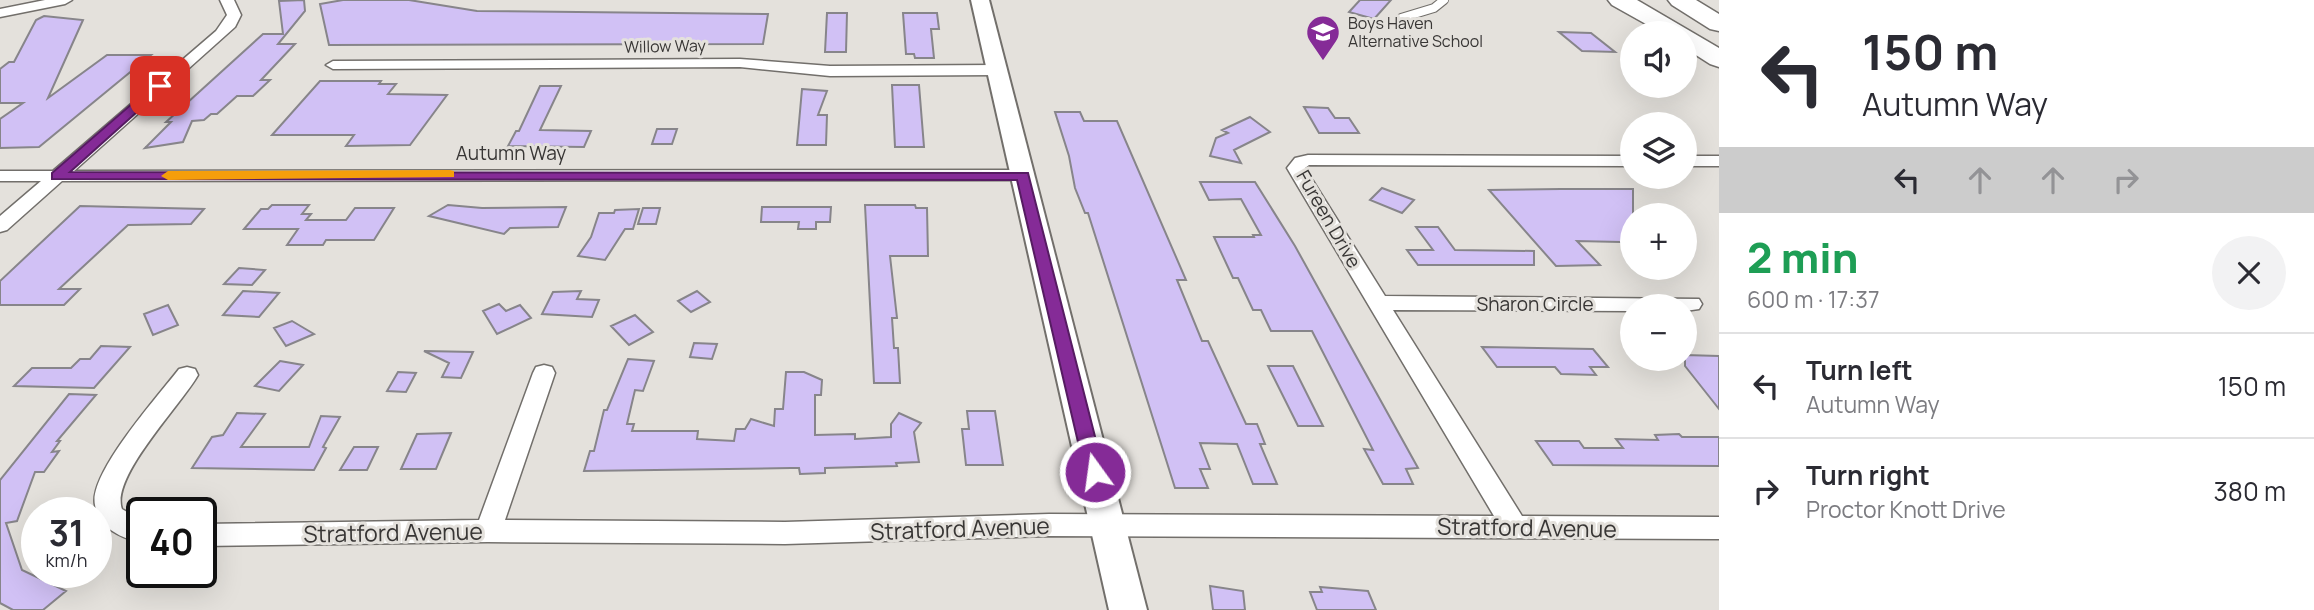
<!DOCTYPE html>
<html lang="en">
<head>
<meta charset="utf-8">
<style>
	:root { --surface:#fff; --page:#f2f2f3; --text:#2b2b33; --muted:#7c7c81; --line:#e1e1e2 }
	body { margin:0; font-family:Manrope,sans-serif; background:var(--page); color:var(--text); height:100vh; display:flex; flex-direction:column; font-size:26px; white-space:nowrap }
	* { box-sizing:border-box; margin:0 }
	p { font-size:23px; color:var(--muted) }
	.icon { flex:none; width:38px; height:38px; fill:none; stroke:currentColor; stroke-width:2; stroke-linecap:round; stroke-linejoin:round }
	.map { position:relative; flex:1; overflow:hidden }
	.sheet { display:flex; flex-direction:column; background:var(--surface); width:595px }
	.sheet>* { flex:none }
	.hud { background:#fff; color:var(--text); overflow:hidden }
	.tools { position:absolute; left:1620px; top:21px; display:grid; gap:14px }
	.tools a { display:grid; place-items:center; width:77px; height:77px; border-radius:50%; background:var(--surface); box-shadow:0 7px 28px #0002; font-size:35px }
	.speed { position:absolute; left:21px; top:497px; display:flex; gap:14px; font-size:35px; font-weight:700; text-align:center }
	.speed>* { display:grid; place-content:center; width:91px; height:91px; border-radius:50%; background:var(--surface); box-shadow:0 7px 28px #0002; line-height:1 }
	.speed small { font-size:18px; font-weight:400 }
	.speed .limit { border:4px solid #111; border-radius:10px; background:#fff; color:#111 }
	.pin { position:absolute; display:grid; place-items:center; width:60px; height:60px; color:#fff; margin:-30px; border-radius:14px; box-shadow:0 4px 10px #0006 }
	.me { position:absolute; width:77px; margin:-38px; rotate:346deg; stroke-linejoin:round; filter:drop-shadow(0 0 5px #0008) }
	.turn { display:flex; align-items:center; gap:24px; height:147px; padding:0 28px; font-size:32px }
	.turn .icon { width:91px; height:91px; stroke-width:2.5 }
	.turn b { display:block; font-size:49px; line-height:60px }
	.lanes { display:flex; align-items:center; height:66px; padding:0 28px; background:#0003; justify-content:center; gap:35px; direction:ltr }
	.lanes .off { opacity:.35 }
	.round { display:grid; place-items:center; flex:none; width:74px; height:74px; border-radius:37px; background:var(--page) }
	.head { display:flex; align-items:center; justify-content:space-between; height:119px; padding:0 28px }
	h1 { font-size:42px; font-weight:800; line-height:52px; color:#1e9e55 }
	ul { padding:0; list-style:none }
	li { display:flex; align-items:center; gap:21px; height:105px; padding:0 28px; border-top:2px solid var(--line) }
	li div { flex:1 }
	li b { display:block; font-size:26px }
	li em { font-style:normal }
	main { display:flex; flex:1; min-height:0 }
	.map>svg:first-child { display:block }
	.building { fill:#d1c1f5; stroke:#87858a; stroke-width:2 }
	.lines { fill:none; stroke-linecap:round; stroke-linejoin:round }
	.lane-casing { stroke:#726f6b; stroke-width:10 }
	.street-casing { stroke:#726f6b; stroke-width:3 }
	.secondary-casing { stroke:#726f6b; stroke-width:4 }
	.highway-casing { stroke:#726f6b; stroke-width:3 }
	.lane { stroke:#fff; stroke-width:8 }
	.street { fill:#fff; fill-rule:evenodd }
	.secondary { fill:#fff; fill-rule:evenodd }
	.highway { fill:#fff; fill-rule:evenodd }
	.route { fill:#852b97; stroke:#561c62; stroke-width:2 }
	.slow { fill:#f59e0b }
	.labels { text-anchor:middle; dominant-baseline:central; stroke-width:6; stroke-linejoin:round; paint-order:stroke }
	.far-poi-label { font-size:16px; fill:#383635; stroke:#e4e1dc; text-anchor:start }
	.far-street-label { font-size:16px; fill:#383635; stroke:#e4e1dc }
	.street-label { font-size:19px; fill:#383635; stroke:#e4e1dc }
	.near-street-label { font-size:23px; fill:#383635; stroke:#e4e1dc }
</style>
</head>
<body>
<main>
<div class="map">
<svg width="1719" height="610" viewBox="0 0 1719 610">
	<rect width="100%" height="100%" fill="#e4e1dc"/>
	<path class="building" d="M304,0L305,11L278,44H295L261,80H270L253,96H237L217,114H211L204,120L192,121L183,142L145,148L171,122H166L263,34H283L279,1Z
		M343,0H409L477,11L768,14L763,44L329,45L320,4Z
		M1360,0H1391L1374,19L1349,12Z
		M827,13H847L846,52H825Z
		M903,13H937L939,29H931L934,58H915L914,54H906Z
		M44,16L83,20L48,98L107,55H151L39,147L0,148V119L23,103H0V69L9,62H14L36,20Z
		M1559,32L1591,33L1615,52L1582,51Z
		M320,81H381L379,84H396L388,94L447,95L410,145L346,146L354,135H272Z
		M892,85H919L924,147H895Z
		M540,86H561L540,130L591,131L584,147L508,146L516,131H519Z
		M802,89L827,91L818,115H827L826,145H797Z
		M1304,107L1328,108L1335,118H1349L1359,133H1319Z
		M1055,112H1080L1084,121H1117L1186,280H1177L1202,341H1208L1246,424H1257L1265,444H1260L1277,484H1253L1237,444L1200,443L1210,469H1200L1208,488H1175L1088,213H1085L1075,188L1069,156Z
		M1250,117L1270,132L1234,150L1241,163L1210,156L1216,138L1228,133L1222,130Z
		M657,129H677L672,144H652Z
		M1200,182H1255L1295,246L1418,468L1406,469L1413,484H1383L1364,449L1373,450L1312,331H1271L1261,310H1253L1238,278H1233L1214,237H1254L1253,235H1261L1241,199L1209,200Z
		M1382,188L1414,200L1402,213L1370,200Z
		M1561,189H1633V254L1621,242L1577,241L1600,265L1556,266L1489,190Z
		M272,205H309L302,214H311L306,220H346L355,208H394L374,240H326L323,245H287L298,229H244L261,209H268Z
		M448,205L482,208L566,207L558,227L510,228L504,234L429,216Z
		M865,205H915L916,208H927L928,256H890L897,318H892L894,348H898L900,383H874Z
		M80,206L204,209L191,224L128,225L59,289H80L64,305H0V281Z
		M762,207H831L830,222H816V229H798L799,222H761Z
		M643,208H660L656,224H638Z
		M639,209L633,229H625L605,260L578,256L591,237L599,213H614L615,210Z
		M1416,227H1438L1455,250L1534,251V265H1418L1407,250H1433Z
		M239,268L265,270L252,285L224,284Z
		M243,291L279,293L259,317L223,315Z
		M581,291L577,299L599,300L592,317L542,314L553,292Z
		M697,291L710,302L691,312L678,301Z
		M499,304L506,311L520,305L531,318L497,334L483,311Z
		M168,305L178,325L153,335L144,314Z
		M635,315L653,332L629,345L611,326Z
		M292,321L314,334L286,346L274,328Z
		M694,343L717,344L712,359L690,357Z
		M101,346L130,347L94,388L14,386L32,368H71L80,359H90Z
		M1482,347L1593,349L1608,367H1590L1596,375L1561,374L1555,367H1497Z
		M424,351L473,352L461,378L442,377L449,363Z
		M1685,355L1719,356V409L1685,366Z
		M628,359L654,361L643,391L635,390L627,424H634L632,431H698L697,439L734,441L736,429H745L751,419L774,426L775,409H783L786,372H804L822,380L821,395H815V435L855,434V439L891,437V424L899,413L921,423L914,432L919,462L896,463L897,466L825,468V473L800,474L799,468H791L584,471L590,451H594L604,410H607Z
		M280,361L303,365L279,391L255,386Z
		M1268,366H1293L1323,426H1298Z
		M398,372L416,373L406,392L387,391Z
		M69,394L96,395L57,441H60L52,452L59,451L44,472H35L17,521L6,523L22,570L66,591L43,610H13L0,603V480Z
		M967,411H995L1003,465H966L962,429H969Z
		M237,413L265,414L241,447H309L321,416L340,417L323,447L326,448L314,470L192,468L212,437L223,435Z
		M451,433L436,469H401L417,434Z
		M1679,434L1682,437H1719V466L1553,465L1536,441H1579L1584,448H1623L1616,439L1658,440L1655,435Z
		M354,447H378L367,470H340Z
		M1210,586L1243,591L1245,610H1213Z
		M1320,587L1368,591L1376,610H1317L1310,592H1322Z"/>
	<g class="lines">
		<g class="lane-casing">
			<path id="lane" d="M1401,18L1434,8L1444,0"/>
		</g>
		<g class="street-casing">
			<path id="street" d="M45,0H72L65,4L0,17V9Z
				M220,0H234L241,15L235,27L74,171L1023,170L1032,175L1023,180L62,181L7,230L0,232V216L41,181H0V171H53L216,31L227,15Z
				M740,59L830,66L997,65L1005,70L997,75L830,76L740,67L333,69L326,65L333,61Z
				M1308,155L1633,156V166L1309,165L1305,168L1385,296L1699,299L1702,304L1699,309L1685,311V306H1633V311L1393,310L1522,516L1719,517V539L1049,536L785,544L488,542L201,546V524L479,520L533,373L536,367L544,365L552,367L555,373L505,520L785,522L1049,514L1494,516L1287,168L1295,158Z
				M1685,156H1719V166H1685Z
				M187,367L195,369L198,375C182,404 110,477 122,509L142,521V544C121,537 99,529 95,505C88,474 159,395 179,369Z"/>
		</g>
		<g class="secondary-casing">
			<path id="secondary" d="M971,0H989L1147,610H1109Z"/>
		</g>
		<g class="highway-casing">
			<path id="highway" d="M1608,0H1637L1719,48V67L1710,64L1685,48V33H1662L1612,5Z
				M1668,0H1696L1719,14V31L1710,29L1672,5Z"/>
		</g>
		<use href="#lane" class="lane"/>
		<use href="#street" class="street"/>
		<use href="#secondary" class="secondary"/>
		<use href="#highway" class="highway"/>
	</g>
	<path class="route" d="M156,83L166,86L70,172L1028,173L1104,472L1102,477L1095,479L1088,477L1085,472L1017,180L52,179V173Z"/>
	<path class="slow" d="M450,170L454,171V177L168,180L161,176L168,171Z"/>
	<defs>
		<g id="school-pin" transform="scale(1.75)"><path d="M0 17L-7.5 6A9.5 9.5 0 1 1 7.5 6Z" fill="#852b97" stroke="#e4e1dc"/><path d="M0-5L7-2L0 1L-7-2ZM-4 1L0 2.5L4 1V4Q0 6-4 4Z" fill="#fff"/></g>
	</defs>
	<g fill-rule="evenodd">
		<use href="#school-pin" x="1323" y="32"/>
	</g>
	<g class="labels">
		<g class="far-poi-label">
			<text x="1348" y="23">Boys Haven<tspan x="1348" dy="18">Alternative School</tspan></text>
		</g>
		<g class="far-street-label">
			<text transform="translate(665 46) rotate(-1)">Willow Way</text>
		</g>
		<g class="street-label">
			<text x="511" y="153">Autumn Way</text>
			<text transform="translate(1329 219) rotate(60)">Fureen Drive</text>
			<text x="1535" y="304">Sharon Circle</text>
		</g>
		<g class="near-street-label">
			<text transform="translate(1527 527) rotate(1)">Stratford Avenue</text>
			<text transform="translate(960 528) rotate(-2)">Stratford Avenue</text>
			<text transform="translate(393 532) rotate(-1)">Stratford Avenue</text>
		</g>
	</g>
</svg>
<div class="tools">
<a><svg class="icon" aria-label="sound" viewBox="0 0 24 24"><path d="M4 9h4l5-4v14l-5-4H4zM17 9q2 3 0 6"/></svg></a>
<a><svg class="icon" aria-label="layers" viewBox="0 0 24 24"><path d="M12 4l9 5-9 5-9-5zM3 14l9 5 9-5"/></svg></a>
<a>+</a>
<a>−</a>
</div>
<div class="speed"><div>31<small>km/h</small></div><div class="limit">40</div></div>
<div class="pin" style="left:160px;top:86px;background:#d93025"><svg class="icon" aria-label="arrive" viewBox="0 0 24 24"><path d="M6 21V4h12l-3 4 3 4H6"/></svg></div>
<svg class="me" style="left:1095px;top:472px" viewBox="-20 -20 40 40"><circle r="17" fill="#852b97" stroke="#fff" stroke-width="3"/><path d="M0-11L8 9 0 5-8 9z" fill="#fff"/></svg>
</div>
<section class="sheet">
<div class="hud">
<div class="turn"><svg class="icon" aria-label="left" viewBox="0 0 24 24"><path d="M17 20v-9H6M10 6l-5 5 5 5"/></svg><div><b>150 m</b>Autumn Way</div></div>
<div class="lanes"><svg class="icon" aria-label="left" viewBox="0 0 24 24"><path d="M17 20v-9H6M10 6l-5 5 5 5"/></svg><svg class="icon off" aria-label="ahead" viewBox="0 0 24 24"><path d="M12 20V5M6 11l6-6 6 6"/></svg><svg class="icon off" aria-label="ahead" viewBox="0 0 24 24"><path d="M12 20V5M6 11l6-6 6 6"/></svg><svg class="icon off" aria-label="right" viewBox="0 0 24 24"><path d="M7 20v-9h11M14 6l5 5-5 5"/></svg></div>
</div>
<div class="head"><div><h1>2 min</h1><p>600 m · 17:37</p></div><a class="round"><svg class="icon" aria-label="close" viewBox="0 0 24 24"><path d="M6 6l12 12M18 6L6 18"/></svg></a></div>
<ul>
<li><svg class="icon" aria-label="left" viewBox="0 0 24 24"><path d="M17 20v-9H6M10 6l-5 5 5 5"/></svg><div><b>Turn left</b><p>Autumn Way</p></div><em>150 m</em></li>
<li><svg class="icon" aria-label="right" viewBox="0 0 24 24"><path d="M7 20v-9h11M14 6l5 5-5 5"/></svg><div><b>Turn right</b><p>Proctor Knott Drive</p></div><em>380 m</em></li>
</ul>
</section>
</main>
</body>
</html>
